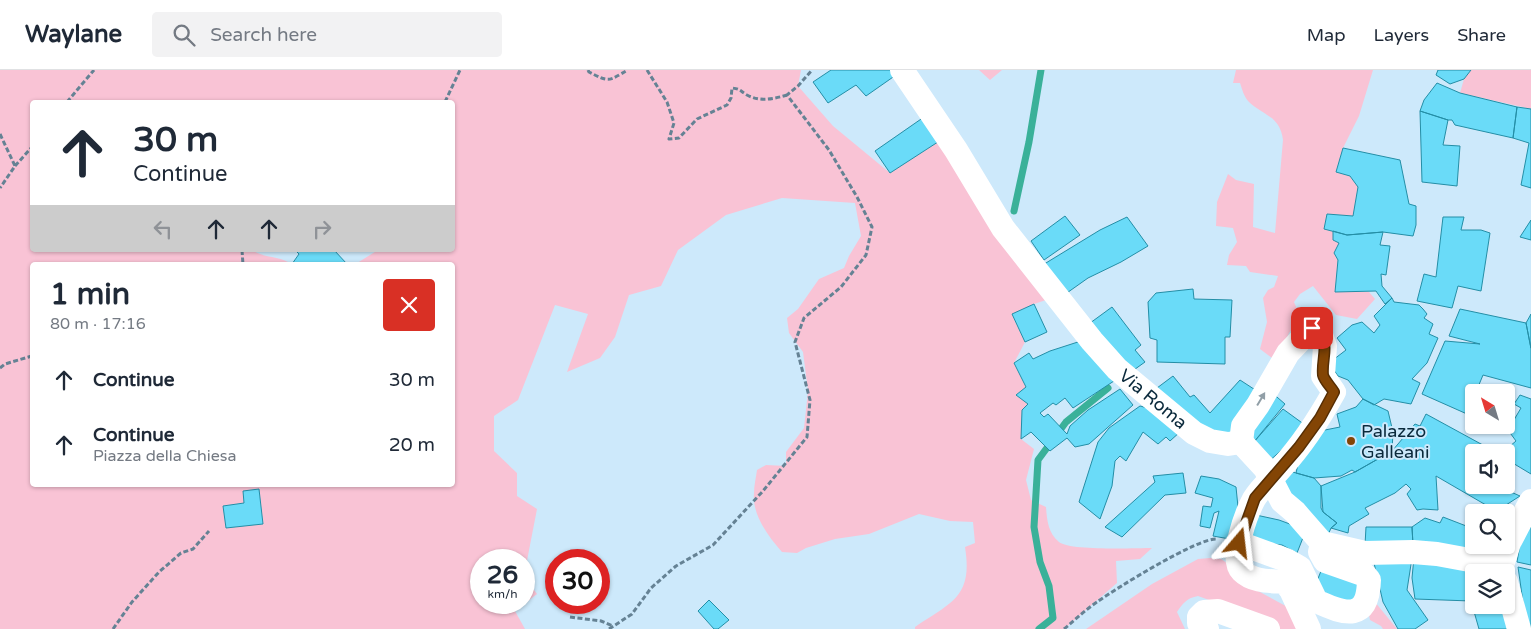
<!DOCTYPE html>
<html lang="en">
<head>
<meta charset="utf-8">
<style>
	:root { --surface:#fff; --page:#f2f2f3; --text:#1f2937; --muted:#747a83; --line:#e0e1e3 }
	body { margin:0; font-family:"Varela Round",sans-serif; background:var(--page); color:var(--text); height:100vh; display:flex; flex-direction:column; font-size:19px; white-space:nowrap }
	* { box-sizing:border-box; margin:0 }
	p { font-size:16px; color:var(--muted) }
	.icon { flex:none; width:28px; height:28px; fill:none; stroke:currentColor; stroke-width:2; stroke-linecap:round; stroke-linejoin:round }
	.map { position:relative; flex:1; overflow:hidden }
	.sheet { position:absolute; left:30px; top:192px; width:425px; height:225px; display:flex; flex-direction:column; background:var(--surface); border-radius:5px; box-shadow:0 1px 4px #0004 }
	.sheet>* { flex:none }
	.top-card { position:absolute; left:30px; top:30px; width:425px; height:152px; border-radius:5px; box-shadow:0 1px 4px #0004; background:#fff; color:var(--text); overflow:hidden }
	.needle { width:32px; rotate:322deg }
	.tools { position:absolute; left:1465px; top:314px; display:grid; gap:10px }
	.tools a { display:grid; place-items:center; width:50px; height:50px; border-radius:5px; background:var(--surface); box-shadow:0 1px 4px #0004; font-size:25px }
	.speed { position:absolute; left:470px; top:479px; display:flex; gap:10px; font-size:25px; font-weight:700; text-align:center }
	.speed>* { display:grid; place-content:center; width:65px; height:65px; border-radius:50%; background:var(--surface); box-shadow:0 1px 4px #0004; line-height:1 }
	.speed small { font-size:12px; font-weight:400 }
	.speed .limit { border:8px solid #d22; background:#fff; color:#111 }
	.pin { position:absolute; display:grid; place-items:center; width:42px; height:42px; color:#fff; margin:-21px; border-radius:10px; box-shadow:0 2px 8px #0006 }
	.me { position:absolute; width:55px; margin:-28px; rotate:17deg; stroke-linejoin:round; filter:drop-shadow(0 0 4px #0008) }
	.turn { display:flex; align-items:center; gap:18px; height:105px; padding:0 20px; font-size:22px }
	.turn .icon { width:65px; height:65px; stroke-width:2.5 }
	.turn b { display:block; font-size:35px; line-height:42px }
	.lanes { display:flex; align-items:center; height:48px; padding:0 20px; background:#0003; justify-content:center; gap:25px; direction:ltr }
	.lanes .off { opacity:.35 }
	.round { display:grid; place-items:center; flex:none; width:52px; height:52px; border-radius:5px; background:var(--page) }
	.overview { display:flex; align-items:center; justify-content:space-between; height:85px; padding:0 20px }
	h1 { font-size:30px; font-weight:700; line-height:38px }
	ul { padding:0; list-style:none }
	li { display:flex; align-items:center; gap:15px; height:65px; padding:0 20px }
	li div { flex:1 }
	li b { display:block; font-size:19px }
	li em { font-style:normal }
	header { display:flex; align-items:center; gap:30px; box-sizing:border-box; height:70px; padding:0 25px; background:var(--surface); border-bottom:1px solid var(--line) }
	header strong { font-size:24px }
	nav { display:flex; gap:28px; margin-inline-start:auto; font-size:18px }
	.search { width:350px; height:45px; background:var(--page); display:flex; align-items:center; gap:12px; box-sizing:border-box; padding:0 18px; border-radius:5px; color:var(--muted); font-size:19px }
	.map>svg:first-child { display:block }
	.green { fill:#f9c3d5; fill-rule:evenodd }
	.lines { fill:none; stroke-linecap:round; stroke-linejoin:round }
	.stream { stroke:#3ab199; stroke-width:7 }
	.building { fill:#6adbf8; stroke:#248ea6 }
	.path { stroke:#658294; stroke-width:3; stroke-dasharray:5 2.5; stroke-linecap:butt }
	.street { stroke:#fff; stroke-width:24 }
	.oneway { fill:#919fa7 }
	.route-casing { stroke:#552d03; stroke-width:12 }
	.route { stroke:#834505; stroke-width:9 }
	.poi-dot { fill:#834505; stroke:#cde9fb; stroke-width:2 }
	.labels { text-anchor:middle; dominant-baseline:central; stroke-width:4; stroke-linejoin:round; paint-order:stroke }
	.street-label { font-size:18px; fill:#0a293b; stroke:#cde9fb }
	.poi-label { font-size:18px; fill:#0a293b; stroke:#cde9fb; text-anchor:start }
</style>
</head>
<body>
<header>
<strong>Waylane</strong>
<div class="search"><svg class="icon" aria-label="search" viewBox="0 0 24 24"><circle cx="10" cy="10" r="6"/><path d="M15 15l6 6"/></svg>Search here</div>
<nav><a>Map</a><a>Layers</a><a>Share</a></nav>
</header>
<div class="map">
<svg width="1531" height="559" viewBox="0 0 1531 559">
	<rect width="100%" height="100%" fill="#cde9fb"/>
	<path class="green" d="M0,0H801L798,16L833,56L890,103L941,70L1049,229L1034,234L1012,245L1025,272L1014,293L1026,317L1016,325L1028,334L1021,369L1034,379L1026,410L1031,430L1046,437C1047,450 1048,463 1059,472C1070,481 1135,478 1152,478L1140,489L1116,491L1117,513L1064,559H915V557C952,532 973,527 965,477L975,473L973,452L950,451L919,444L869,464L835,469L806,478L797,483L782,482C768,466 752,445 754,423C754,415 756,408 757,400L766,395L786,396V382L804,358L808,321L803,282L789,263L787,248L798,239L819,209L844,198L849,186L861,166L855,133L782,128L726,145L678,180L661,216L629,225L615,267L600,288L567,302L588,244L555,235L518,330L494,346V381L517,403V426L537,439L524,506L537,524L515,541L525,559H0ZM32,32H452V180H378L354,195H452V415H32V195H293C280,185 264,189 252,180H32ZM259,419L263,453L226,458L223,436L244,433L243,421ZM481,490H524V532H481Z
		M979,0H1002L990,10Z
		M1236,0H1373L1359,46L1343,78L1336,102L1350,106L1358,117L1353,146L1327,144L1324,159L1333,161V169L1339,173L1334,183L1338,190L1335,222H1369L1375,229L1357,249L1336,245L1313,216L1300,224L1294,232L1301,248L1289,263L1276,291L1260,279L1267,252L1263,228L1268,220L1274,217L1278,206L1250,202L1246,196L1227,195L1229,185L1237,172L1233,158L1216,156L1217,132L1228,104L1236,110L1254,114L1253,157L1275,163L1283,70C1280,46 1264,46 1249,32C1244,27 1242,19 1240,13H1233Z
		M1471,0H1531V39L1460,23L1464,9Z
		M1210,488L1221,489L1227,493L1258,521L1293,540L1303,559H1280L1273,553L1198,526C1187,528 1183,533 1177,542L1185,559H1086L1152,514L1198,489Z
		M1375,532L1397,559H1383L1381,556L1370,550L1369,545Z"/>
	<g class="lines">
		<path class="stream" d="M1014,141L1029,72L1041,0
			M1039,559L1053,548L1049,516L1040,492L1034,457L1038,390L1066,352L1108,318"/>
	</g>
	<path class="building" d="M831,0H892L896,5L866,26L856,15L828,33L813,12Z
		M1438,0H1471L1464,9L1450,14L1436,5Z
		M1437,13L1460,23L1517,37L1513,68L1455,55L1452,50H1448L1420,41L1424,30Z
		M1517,37L1531,39V118L1521,115L1529,73L1513,68Z
		M1420,41L1448,50L1443,75L1460,76L1457,116L1422,112Z
		M924,47L941,70L890,103L875,81Z
		M1343,78L1400,90L1409,134L1416,136V155L1413,166L1383,162L1347,165L1324,159L1327,144L1353,146L1358,117L1350,106L1336,102Z
		M1065,146L1080,165L1044,190L1031,171Z
		M1127,147L1148,176L1121,192L1088,208L1064,225L1041,196L1100,160Z
		M1443,147H1464L1461,160H1481L1490,163L1481,221L1458,216L1452,238L1417,231L1424,204L1436,207Z
		M1531,150V170L1520,167Z
		M1333,161L1347,165L1383,162L1380,175L1390,176L1386,205L1381,204L1382,216L1392,228L1385,234L1376,221L1335,222L1338,190L1334,183L1339,173L1333,170Z
		M295,180H334L347,194L345,195H293L292,194L299,184Z
		M1193,219L1194,229L1232,230L1230,267H1225V294L1157,292V270L1150,268L1148,232L1156,223Z
		M1392,228L1394,232L1419,235L1423,239L1427,244L1424,248L1433,254L1429,264L1438,268L1427,293L1412,309L1420,313L1411,334L1384,329L1374,335L1363,329L1348,310L1338,306L1329,293L1346,280L1337,268L1352,255L1362,252L1374,263L1380,255L1374,246Z
		M1034,234L1047,262L1025,272L1012,244Z
		M1112,237L1141,275L1135,280L1145,292L1131,302L1086,256Z
		M1460,239L1526,253L1531,279V318L1483,305L1476,322H1474V328L1467,344L1422,324L1445,271L1480,274L1449,266Z
		M1531,244V278L1526,253Z
		M1084,270L1117,309L1073,338L1065,328L1056,335L1053,333L1040,343L1044,347L1048,344L1067,364L1070,356L1088,340L1120,319L1133,335L1089,374L1075,377L1067,368L1050,381L1031,362L1021,369L1022,340L1028,334L1016,325L1026,317L1014,293L1029,283L1033,289L1050,281Z
		M1173,306L1190,327L1194,325L1210,343L1240,310L1260,323L1229,370L1170,338L1157,318Z
		M1270,321L1285,334L1253,373L1244,359Z
		M1520,325L1531,329V404L1506,389V382H1503L1516,371L1508,360L1521,338L1514,334Z
		M1363,329L1388,341L1393,362L1392,381L1355,402L1352,400L1341,406L1314,408L1296,403L1301,381L1320,361L1340,357L1337,344L1356,337Z
		M1140,336L1152,339L1181,361L1170,371L1166,367L1158,374L1143,362L1126,391L1120,386L1115,391L1112,416L1100,449L1079,432L1098,372L1109,358Z
		M1283,339L1305,355L1285,377L1267,393L1253,373Z
		M1426,344L1492,380L1490,382H1474V415H1506V412L1514,417L1511,422L1520,426L1506,435L1501,442H1498L1436,406L1438,440L1423,439L1417,440L1407,424L1411,419L1406,414L1395,423L1365,438L1369,444L1349,456L1348,463L1331,458L1337,453L1323,442L1321,416L1355,402L1392,381L1415,354L1420,356Z
		M1289,401L1314,408L1321,416V438L1323,442L1337,453L1331,458L1328,465L1277,414Z
		M1183,403L1186,423L1165,425L1122,467L1105,457L1155,412L1153,406Z
		M1201,406L1219,409L1236,417L1239,447L1235,470L1213,466L1219,441L1214,443L1210,458L1200,456L1203,436L1211,437L1213,428L1195,423Z
		M259,419L263,454L226,458L223,436L244,433L243,421Z
		M1506,435L1517,447L1506,467V442H1501Z
		M1256,445L1279,450L1306,460L1297,483L1282,475L1257,472L1247,467Z
		M1443,447L1474,459V475H1497L1492,486L1413,475L1412,457L1425,448L1440,453Z
		M1531,447V495L1517,492L1521,469Z
		M1366,457H1412L1413,475H1365Z
		M1414,487L1474,502V535H1503L1515,559H1479L1471,531L1415,529L1412,508Z
		M1412,488L1407,520L1428,550L1415,559H1398L1383,532L1374,493Z
		M1323,496L1364,511L1356,534L1313,521Z
		M1518,497L1531,500V559H1527L1526,553Z
		M709,530L729,550L718,559H714L698,541Z"/>
	<g class="lines">
		<path class="path" d="M588,0L589,2C610,13 608,11 628,0
			M647,0L667,32L674,53L669,69L679,68L697,49L727,35L731,28L732,18C741,19 740,21 747,25C760,32 773,29 787,25
			M67,32L94,0
			M445,32L460,0
			M0,64L15,96L0,118
			M15,96L32,77
			M242,180L243,195
			M0,298L5,294L32,286
			M570,547L601,551L613,556
			M113,559L132,532L159,502L181,483L193,479L209,461
			M609,559L632,544L651,518L676,496L713,475L763,421L807,367L810,330L795,272L804,248L841,217L866,185L872,157L857,127L829,80L787,25L798,16L812,0
			M1064,559C1075,550 1085,540 1097,532C1115,519 1199,467 1217,469"/>
		<g class="street">
			<path id="s1" d="M902,0L956,80L1003,158L1092,271L1117,299L1194,363L1210,371L1228,374L1241,372"/>
			<path d="M1241,372L1243,356L1258,335L1288,283L1312,258L1320,262L1325,276L1323,306L1334,322C1319,349 1303,374 1282,397C1273,408 1261,417 1254,429C1247,442 1229,488 1242,501C1253,512 1271,511 1285,512L1291,520L1309,559"/>
			<path d="M1241,372L1265,398L1282,431L1295,442L1322,473L1365,483L1413,482L1437,484L1502,496"/>
			<path d="M1239,473L1286,490L1300,498L1316,531C1346,545 1368,551 1369,510L1365,505L1325,491L1320,482L1322,473"/>
			<path d="M1502,496L1509,473L1531,431"/>
			<path d="M1506,512L1519,559"/>
			<path d="M1207,559L1199,553V547L1204,542L1218,541L1268,559"/>
		</g>
	</g>
	<defs><path id="oneway-solid" d="M-6-.8H1V-3.2L6.5 0L1 3.2V.8H-6Z" transform="scale(1.25)"/></defs>
	<use class="oneway" href="#oneway-solid" transform="translate(1261 329) rotate(-59)"/>
	<g class="lines">
		<g class="route-casing">
			<path id="route" d="M1239,473L1255,428L1299,377L1320,348L1334,322C1331,317 1324,310 1323,305C1321,286 1333,270 1312,258"/>
		</g>
		<use href="#route" class="route"/>
	</g>
	<circle class="poi-dot" cx="1351" cy="371" r="5"/>
	<g class="labels">
		<g class="street-label">
			<text stroke="none"><textPath href="#s1" startOffset="416">Via Roma</textPath></text>
		</g>
		<g class="poi-label">
			<text x="1361" y="361">Palazzo<tspan x="1361" dy="21">Galleani</tspan></text>
		</g>
	</g>
</svg>
<div class="tools">
<a><svg class="needle" viewBox="-14 -14 28 28"><path d="M0-13l5 13h-10z" fill="#e53935"/><path d="M0 13l5-13h-10z" fill="#747a83"/></svg></a>
<a><svg class="icon" aria-label="sound" viewBox="0 0 24 24"><path d="M4 9h4l5-4v14l-5-4H4zM17 9q2 3 0 6"/></svg></a>
<a><svg class="icon" aria-label="search" viewBox="0 0 24 24"><circle cx="10" cy="10" r="6"/><path d="M15 15l6 6"/></svg></a>
<a><svg class="icon" aria-label="layers" viewBox="0 0 24 24"><path d="M12 4l9 5-9 5-9-5zM3 14l9 5 9-5"/></svg></a>
</div>
<div class="speed"><div>26<small>km/h</small></div><div class="limit">30</div></div>
<div class="pin" style="left:1312px;top:258px;background:#d93025"><svg class="icon" aria-label="arrive" viewBox="0 0 24 24"><path d="M6 21V4h12l-3 4 3 4H6"/></svg></div>
<svg class="me" style="left:1239px;top:473px" viewBox="-20 -20 40 40"><path d="M0-17L14 15 0 8-14 15z" fill="#834505" stroke="#fff" stroke-width="4"/></svg>
<div class="top-card">
<div class="turn"><svg class="icon" aria-label="ahead" viewBox="0 0 24 24"><path d="M12 20V5M6 11l6-6 6 6"/></svg><div><b>30 m</b>Continue</div></div>
<div class="lanes"><svg class="icon off" aria-label="left" viewBox="0 0 24 24"><path d="M17 20v-9H6M10 6l-5 5 5 5"/></svg><svg class="icon" aria-label="ahead" viewBox="0 0 24 24"><path d="M12 20V5M6 11l6-6 6 6"/></svg><svg class="icon" aria-label="ahead" viewBox="0 0 24 24"><path d="M12 20V5M6 11l6-6 6 6"/></svg><svg class="icon off" aria-label="right" viewBox="0 0 24 24"><path d="M7 20v-9h11M14 6l5 5-5 5"/></svg></div>
</div>
<section class="sheet">
<div class="overview"><div><h1>1 min</h1><p>80 m · 17:16</p></div><a class="round" style="background:#d93025;color:#fff"><svg class="icon" aria-label="close" viewBox="0 0 24 24"><path d="M6 6l12 12M18 6L6 18"/></svg></a></div>
<ul>
<li><svg class="icon" aria-label="ahead" viewBox="0 0 24 24"><path d="M12 20V5M6 11l6-6 6 6"/></svg><div><b>Continue</b></div><em>30 m</em></li>
<li><svg class="icon" aria-label="ahead" viewBox="0 0 24 24"><path d="M12 20V5M6 11l6-6 6 6"/></svg><div><b>Continue</b><p>Piazza della Chiesa</p></div><em>20 m</em></li>
</ul>
</section>
</div>
</body>
</html>
